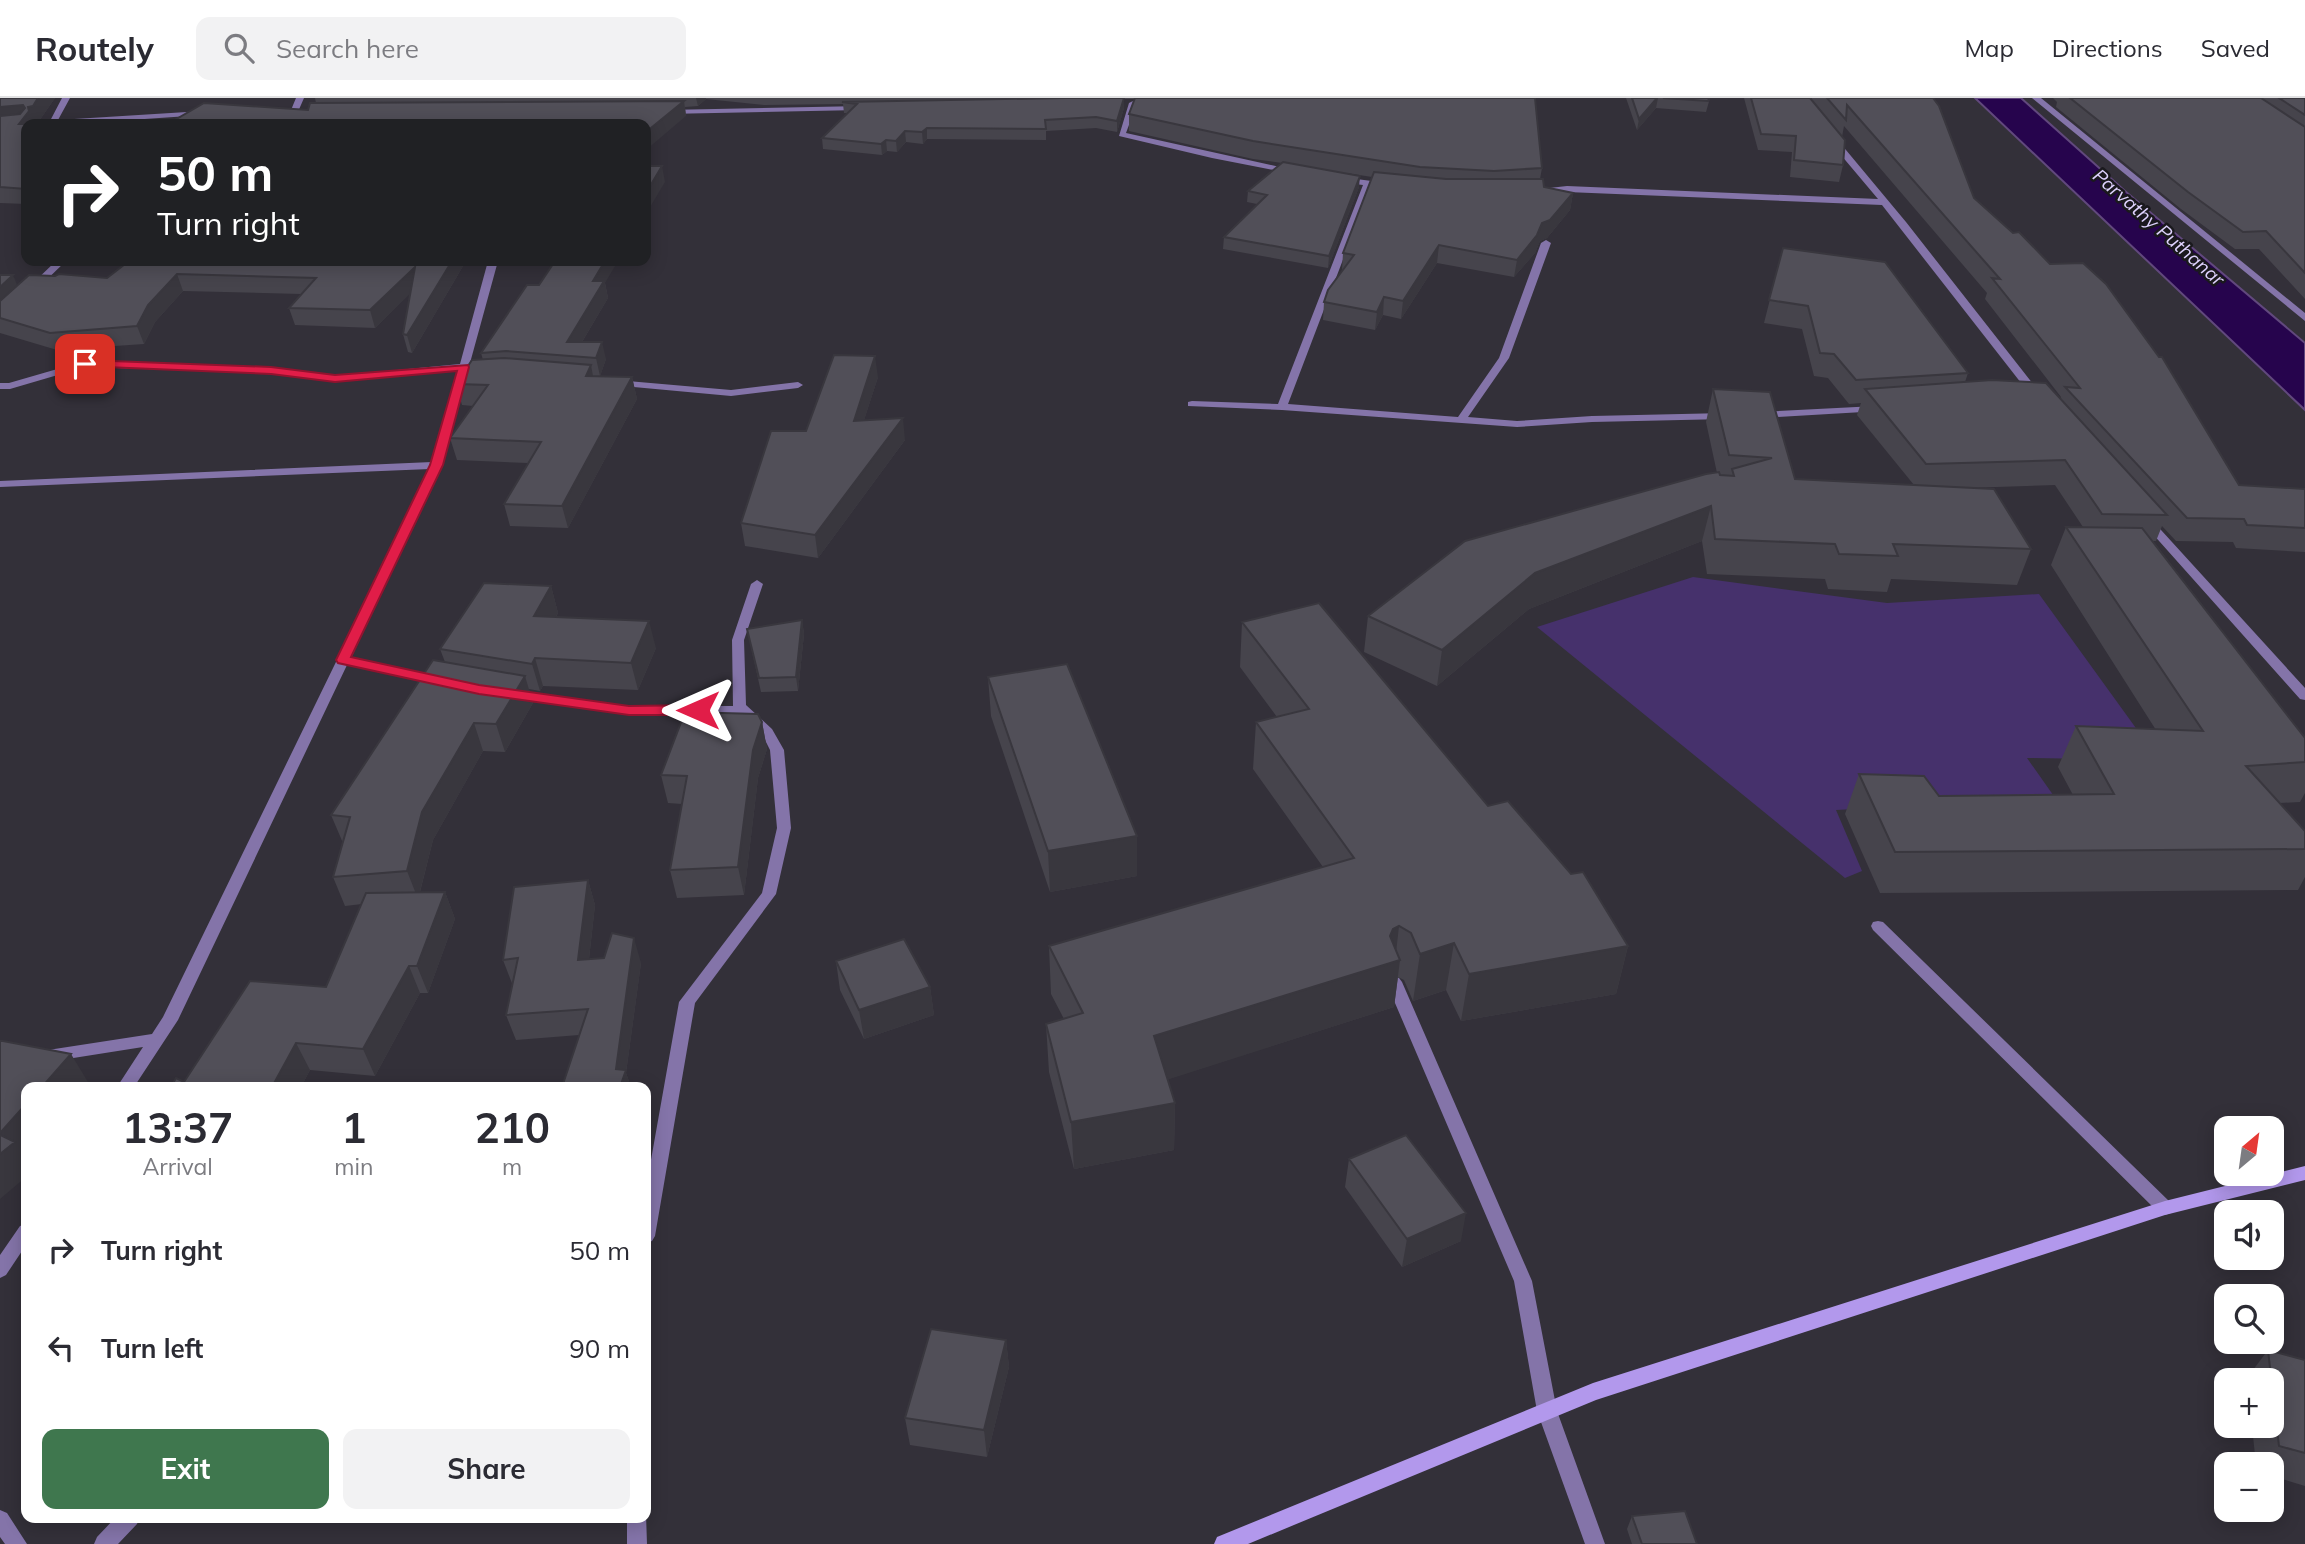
<!DOCTYPE html>
<html lang="en">
<head>
<meta charset="utf-8">
<style>
	:root { --surface:#fff; --page:#f2f2f3; --text:#2b2b33; --muted:#7c7c81; --line:#e1e1e2; --accent:#3f774e }
	body { margin:0; font-family:Mulish,sans-serif; background:var(--page); color:var(--text); height:100vh; display:flex; flex-direction:column; font-size:26px; white-space:nowrap }
	* { box-sizing:border-box; margin:0 }
	p { font-size:23px; color:var(--muted) }
	.icon { flex:none; width:38px; height:38px; fill:none; stroke:currentColor; stroke-width:2; stroke-linecap:round; stroke-linejoin:round }
	.map { position:relative; flex:1; overflow:hidden }
	.details { position:absolute; left:21px; top:984px; width:630px; height:441px; display:flex; flex-direction:column; background:var(--surface); border-radius:14px; box-shadow:0 4px 18px #0003 }
	.details>* { flex:none }
	.banner { position:absolute; left:21px; top:21px; width:630px; height:147px; border-radius:14px; box-shadow:0 4px 18px #0003; background:#202124; color:#fff; overflow:hidden }
	.needle { width:46px; rotate:29deg }
	.buttons { position:absolute; left:2214px; top:1018px; display:grid; gap:14px }
	.buttons a { display:grid; place-items:center; width:70px; height:70px; border-radius:14px; background:var(--surface); box-shadow:0 4px 18px #0003; font-size:35px }
	.pin { position:absolute; display:grid; place-items:center; width:60px; height:60px; color:#fff; margin:-30px; border-radius:14px; box-shadow:0 4px 10px #0006 }
	.me { position:absolute; width:77px; margin:-38px; rotate:270deg; stroke-linejoin:round; filter:drop-shadow(0 0 5px #0008) }
	.turn { display:flex; align-items:center; gap:24px; height:147px; padding:0 21px; font-size:32px }
	.turn .icon { width:91px; height:91px; stroke-width:2.5 }
	.turn b { display:block; font-size:49px; line-height:60px }
	.eta { display:flex; justify-content:space-evenly; align-items:center; height:119px; text-align:center }
	.eta b { font-size:42px; font-weight:700; line-height:49px }
	.primary-button { display:flex; gap:14px; margin-top:auto; padding:14px 21px }
	.primary-button a { flex:1; height:80px; border-radius:14px; background:var(--accent); color:#fff; font-size:28px; font-weight:700; line-height:80px; text-align:center }
	.primary-button a+a { background:var(--page); color:var(--text) }
	ul { padding:0; list-style:none }
	li { display:flex; align-items:center; gap:21px; height:98px; padding:0 21px }
	li div { flex:1 }
	li b { display:block; font-size:26px }
	li em { font-style:normal }
	header { display:flex; align-items:center; gap:42px; box-sizing:border-box; height:98px; padding:0 35px; background:var(--surface); border-bottom:2px solid var(--line) }
	header strong { font-size:33px }
	nav { display:flex; gap:38px; margin-inline-start:auto; font-size:24px }
	.search { width:490px; height:63px; background:var(--page); display:flex; align-items:center; gap:18px; box-sizing:border-box; padding:0 24px; border-radius:14px; color:var(--muted); font-size:26px }
	.map>svg:first-child { display:block }
	.green { fill:#46316c }
	.water { fill:#26044d; stroke:#61487d; stroke-width:2 }
	.lines { fill:none; stroke-linecap:round; stroke-linejoin:round }
	.minor { fill:#8474a9; fill-rule:evenodd }
	.secondary { fill:#b298ec; fill-rule:evenodd }
	.wall { fill:#46444c }
	.shaded-wall { fill:#39373e }
	.building { fill:#514f58; stroke:#39373e; stroke-width:2 }
	.route { fill:#e11d48; stroke:#92132f; stroke-width:2 }
	.labels { text-anchor:middle; dominant-baseline:central; stroke-width:5; stroke-linejoin:round; paint-order:stroke }
	.far-water-label { font-size:19px; font-style:italic; fill:#ddd1fc; stroke:#1a191d }
</style>
</head>
<body>
<header>
<strong>Routely</strong>
<div class="search"><svg class="icon" aria-label="search" viewBox="0 0 24 24"><circle cx="10" cy="10" r="6"/><path d="M15 15l6 6"/></svg>Search here</div>
<nav><a>Map</a><a>Directions</a><a>Saved</a></nav>
</header>
<div class="map">
<svg width="2305" height="1446" viewBox="0 0 2305 1446">
	<rect width="100%" height="100%" fill="#333039"/>
	<path class="green" d="M1693,479L1887,505L2039,496L2159,662L2027,660L2070,721L1907,708L1836,712L1862,773L1845,780L1537,529Z"/>
	<path class="water" d="M1975,0H2021L2125,93L2305,245V312Z"/>
	<g class="lines">
		<path class="minor" d="M62,0H70L58,22L203,13L207,15L203,17L72,26H36L50,23Z
			M296,0H304L297,16H276V12H291Z
			M2032,0H2041L2305,215V223Z
			M1133,3L1137,5L1126,35L1298,73L1294,76L1212,60L1119,38L1129,5Z
			M863,8V12H860L666,16L662,14L666,12Z
			M1830,40H1836L1906,124L2040,295V299H2032L1882,107L1567,94L1540,97L1536,94L1540,91L1567,88L1878,101L1830,44Z
			M1341,79L1387,85L1391,88L1387,91L1371,88L1288,306L1458,319L1499,260L1541,145L1546,142L1551,145L1509,260L1468,319L1517,323L1592,318L1726,315L1731,318L1726,321L1592,324L1517,329L1282,312L1188,308V304L1192,303L1278,306L1363,87L1338,84L1337,82Z
			M56,163H66L37,191H31V187Z
			M488,163H498L442,367L351,560L441,579L447,583L441,587L347,567L178,922L134,989H117L143,949L48,964L42,962L40,958L42,954L48,952L152,936L163,919L430,371L0,389V383L432,364L458,273L335,284L271,275L85,269L10,291H0V285H9L85,263L271,269L335,278L460,266Z
			M616,282L731,292L798,284L803,287L798,290L731,298L612,287V283Z
			M1876,308L1880,309V313L1760,320L1755,317L1760,314Z
			M2147,420L2151,421L2305,590V602L2300,601L2143,425L2141,423Z
			M757,482L763,486L744,542L746,607L772,631L784,652L791,730L776,796L695,905L655,1138L652,1143L646,1145V1090L679,904L762,795L777,730L770,652L762,636L741,616H629L512,600L506,596L512,592L629,608H733L732,542L751,486Z
			M1878,823L1883,824L2171,1105L2174,1110L2171,1115L2165,1117L2159,1115L1873,832L1871,828L1873,824Z
			M1394,878L1399,880L1402,884L1532,1183L1557,1313L1605,1446H1585L1537,1313L1514,1183L1386,884L1389,880Z
			M26,1126V1147L6,1177L0,1180V1157L20,1128Z
			M0,1412L7,1415L27,1446H5L0,1439Z
			M646,1416L647,1446H627V1419H646Z
			M116,1419H140L137,1426L118,1446H94L97,1439Z"/>
		<path class="secondary" d="M2305,1068V1082L2165,1117L1596,1302L1248,1446H1214L1217,1439L1593,1285L2165,1103Z"/>
	</g>
	<path class="wall" d="M0,0H55L39,23L26,26V106L0,105Z
		M315,0H1535L1542,70L1540,81L1544,89L1573,95L1570,112L1547,140L1540,143L1535,155L1514,179L1437,165L1401,221L1383,217L1375,232L1323,222L1324,204L1343,172H1342L1343,155L1372,79L1346,75L1359,89L1328,170L1223,151L1224,139L1257,106L1247,104L1248,93L1282,65L1253,61L1129,33V16L1135,1H1124V10L1117,34L1096,30L1046,33V42L927,41L923,46L906,44L897,54L887,53L882,57L823,51L822,40L847,15H844L843,6L764,7L706,1L698,8L685,9L686,18L308,12L316,5Z
		M1626,0H1710L1706,14L1656,10L1637,32Z
		M1744,0H1810L1811,2L1812,0H1933L1974,100L2239,387L2305,391V454L2236,450L2233,444L2176,443L2162,428L2156,443H2153L2305,640V695L2300,704L2280,705L2305,733V779L2298,792L1880,795L1845,716L1859,676L1939,698L2073,697L2058,669L2076,628L2156,632L2051,467L2066,429H2083L2055,387L1966,390L2031,451L2017,487L1891,481L1887,494L1828,491L1825,481L1707,476L1702,443L1529,511L1437,588L1364,554L1368,518L1717,375L1706,324L1713,291L1795,381L1914,387L1857,317L1861,305L1849,306L1828,280L1814,278L1802,231L1764,225L1783,150L1968,275L1965,284L2061,300V299L1985,201L1987,195L1844,28L1842,39L1843,67L1839,84L1790,79L1792,54L1758,52Z
		M2053,0H2305V201L2259,151H2235L2181,111L2056,9L2057,4Z
		M129,163H466L412,255L408,254L403,236L410,195L375,230L295,227L289,210L301,196L183,193L155,224L144,246L57,252L0,235V220L17,188L107,180Z
		M605,185L608,200L582,244L606,261L600,278L632,279L637,301L568,430L510,428L504,406L528,365L457,362L450,340L473,308L462,307L456,286L483,262L481,255L539,187Z
		M878,279L864,322L905,342L818,460L745,448L741,425L806,333Z
		M551,488L558,515L556,519L656,550L638,592L543,588L540,593L529,591L533,605L505,654L483,653L433,742L420,794H445L455,821L428,895H420L375,978L310,972L301,989H171L184,984L326,889L362,806L345,808L333,779L343,745L331,717L445,564L440,551Z
		M802,522L804,536L798,593L761,594L747,531Z
		M1242,524L1488,708L1628,848L1616,896L1461,923L1446,892L1413,903L1404,882L1398,879L1394,909L1168,981L1175,1005L1174,1052L1074,1071L1049,974L1046,926L1064,921L1051,896L1049,848L1323,769L1253,671L1256,624L1277,619L1240,569Z
		M988,579L1137,778L1050,794L991,618Z
		M762,624L767,651L758,680L744,797L677,800L670,772L682,706L668,705L661,677Z
		M588,782L595,807L589,861L641,865L626,975L631,989H562L579,937L516,942L506,917L513,888L503,862Z
		M836,863L930,889L934,917L864,941L840,892Z
		M1349,1061L1461,1143L1402,1169L1345,1089Z
		M1006,1242L1009,1269L987,1359L910,1347L905,1320Z
		M2268,1252L2305,1262V1388L2272,1378V1367H2256L2252,1328H2272V1283H2248L2247,1280Z
		M1632,1418L1697,1446H1632L1627,1431Z"/>
	<path class="shaded-wall" d="M38,0H55L39,23L34,24V26L0,25V9L23,7L26,16L28,9Z
		M696,0H706V1L698,8Z
		M1124,0V10L1117,34V23Z
		M1658,0L1656,10L1637,32L1639,21Z
		M684,3L686,18L646,52V34Z
		M927,30V41L923,46L922,34Z
		M905,33L906,44L897,54L896,43Z
		M886,42L887,53L882,57L881,46Z
		M662,68L665,84L646,116V95Z
		M1360,78L1359,89L1328,170L1329,158Z
		M1573,95L1570,112L1547,140L1540,143L1535,155L1514,179L1517,162L1542,125Z
		M1439,147L1437,165L1401,221L1403,203Z
		M452,163H466L412,255L407,237Z
		M605,163H618L605,185L608,200L573,259L567,244L593,183Z
		M415,169L420,186L375,230L370,212Z
		M177,176L183,193L155,224L144,246L137,228L148,207Z
		M13,177L20,194L0,213V189Z
		M1384,199L1383,217L1375,232L1377,214Z
		M602,244L606,261L600,278L596,260Z
		M875,258L878,279L857,344L854,323Z
		M591,267L595,289L586,278Z
		M632,279L637,301L568,430L562,408Z
		M903,320L905,342L818,460L815,437Z
		M1711,408L1702,443L1529,511L1437,588L1442,552L1535,475Z
		M551,488L558,515L541,545L534,518Z
		M802,522L804,536L798,593L796,579Z
		M649,523L656,550L638,592L631,565Z
		M535,560L543,588L540,593L532,566Z
		M525,578L533,605L505,654L496,626Z
		M762,624L767,651L758,680L744,797L738,769L753,652Z
		M474,625L483,653L433,742L418,801L407,773L422,714Z
		M1137,738V778L1050,794L1048,753Z
		M588,782L595,807L586,887L578,862Z
		M445,794L455,821L428,895L417,868Z
		M1399,828L1395,864L1400,862L1394,909L1154,986V938L1390,838L1393,831Z
		M634,840L641,865L626,975L631,989H620L616,971Z
		M1454,845L1446,892L1413,903L1420,856Z
		M1628,848L1616,896L1461,923L1469,876Z
		M409,868L420,895L375,978L363,951Z
		M930,889L934,917L864,941L859,912Z
		M296,945L310,972L301,989H272Z
		M71,956L88,984L84,989H42Z
		M1175,1005L1174,1052L1074,1071L1071,1024Z
		M26,1006V1055L24,1058L26,1061V1079L0,1101V1035Z
		M1466,1115L1461,1143L1402,1169L1407,1141Z
		M1006,1242L1009,1269L987,1359L984,1332Z"/>
	<path class="building" d="M0,0H38L33,8L28,9L29,13L19,26H40H26V91L0,89V18L20,16L25,10L23,7L0,9Z
		M1065,0H1124L1117,23L1096,19L1045,22L1046,31L927,30L922,34L905,33L896,43L886,42L881,46L822,40L857,6L842,4Z
		M1135,0H1535L1542,70L1494,73L1420,69L1253,43L1129,16Z
		M1632,0H1657L1639,21Z
		M1663,0H1709L1708,3Z
		M1751,0H1810L1845,42L1843,67L1794,62L1796,38L1761,36Z
		M1827,0H1933L1939,8L1974,100L2013,135L2019,134L2050,166L2083,165L2106,186L2159,259H2162L2239,387L2305,391V430L2247,427L2244,421L2187,420L2065,289L2080,290L1992,180L2000,181L1847,7L1846,22Z
		M2070,0H2261L2305,29V175L2266,133L2243,134L2188,94Z
		M2279,0H2305V17Z
		M684,3L646,34V26H168L204,5L308,12L310,5Z
		M1283,64L1360,78L1329,158L1224,139L1267,97L1248,93Z
		M646,68H662L646,95Z
		M1374,74L1446,81H1543L1544,89L1573,95L1550,122L1542,125L1537,137L1517,162L1439,147L1403,203L1384,199L1377,214L1324,204L1328,192L1354,157L1343,155Z
		M1783,150L1885,164L1968,275L1856,282L1834,256L1820,255L1808,208L1769,202Z
		M129,163H452L407,237L403,236L415,169L370,212L289,210L316,180L177,176L148,207L137,228L50,235L0,220V203L29,177L55,178L59,176L107,180Z
		M555,163H605L593,183H604L567,244H602L596,260L506,253L481,255L527,187H539Z
		M0,177H13L0,189Z
		M834,257L875,258L854,323L903,320L815,437L741,425L771,333H806Z
		M504,260L591,267L586,278L632,279L562,408L504,406L541,344L450,340L488,287L456,286L472,262Z
		M1992,282L2046,285L2167,417L2102,416L2065,362L1926,366L1865,291Z
		M1713,291L1770,294L1795,381L1994,391L2031,451L1893,446L1898,458L1839,456L1835,446L1715,441L1711,408L1535,475L1442,552L1368,518L1465,443L1706,376L1719,374L1720,377L1734,378L1732,371L1772,360L1729,357Z
		M2066,429L2142,430L2305,640V664L2246,668L2305,733V751L1895,754L1859,676L1924,678L1939,698L2114,696L2076,628L2203,633Z
		M484,485L551,488L534,518L649,523L631,565L535,560L532,566L440,551Z
		M1319,505L1488,708L1508,703L1571,776L1583,774L1628,848L1469,876L1454,845L1420,856L1411,835L1399,828L1393,831L1390,838L1400,862L1154,938L1175,1005L1071,1024L1046,926L1083,915L1049,848L1354,760L1256,624L1309,611L1242,524Z
		M802,522L796,579L759,580L747,531Z
		M433,562L525,578L496,626L474,625L422,714L407,773L333,779L350,719L331,717Z
		M1067,566L1137,738L1048,753L988,579Z
		M685,614L758,616L762,624L753,652L738,769L670,772L687,678L661,677Z
		M588,782L578,862L604,860L612,835L634,840L616,971L626,972L620,989H562L588,911L506,917L518,860L503,862L514,789Z
		M445,794L417,868H409L363,951L296,945L272,989H171L176,980L184,984L250,883L326,889L366,795Z
		M904,841L930,889L859,912L836,863Z
		M0,943H3L71,956L42,989H26V1006L0,1035Z
		M0,1037L15,1044L0,1056Z
		M1406,1037L1466,1115L1407,1141L1349,1061Z
		M931,1231L1006,1242L984,1332L905,1320Z
		M2268,1252L2305,1262V1355L2279,1348Z
		M1685,1413L1697,1446H1642L1632,1418Z"/>
	<path class="route" d="M85,262L271,269L335,277L468,267L469,269L443,367L351,559L479,587L629,608L698,607L705,612L698,617H629L479,596L338,565L336,562L430,367L457,273L335,284L271,276L81,268L79,266Z"/>
	<g class="labels">
		<g class="far-water-label">
			<text transform="translate(2159 129) rotate(41)">Parvathy Puthanar</text>
		</g>
	</g>
</svg>
<div class="buttons">
<a><svg class="needle" viewBox="-14 -14 28 28"><path d="M0-13l5 13h-10z" fill="#e53935"/><path d="M0 13l5-13h-10z" fill="#7c7c81"/></svg></a>
<a><svg class="icon" aria-label="sound" viewBox="0 0 24 24"><path d="M4 9h4l5-4v14l-5-4H4zM17 9q2 3 0 6"/></svg></a>
<a><svg class="icon" aria-label="search" viewBox="0 0 24 24"><circle cx="10" cy="10" r="6"/><path d="M15 15l6 6"/></svg></a>
<a>+</a>
<a>−</a>
</div>
<div class="pin" style="left:85px;top:266px;background:#d93025"><svg class="icon" aria-label="arrive" viewBox="0 0 24 24"><path d="M6 21V4h12l-3 4 3 4H6"/></svg></div>
<svg class="me" style="left:698px;top:612px" viewBox="-20 -20 40 40"><path d="M0-17L14 15 0 8-14 15z" fill="#e11d48" stroke="#fff" stroke-width="4"/></svg>
<div class="banner">
<div class="turn"><svg class="icon" aria-label="right" viewBox="0 0 24 24"><path d="M7 20v-9h11M14 6l5 5-5 5"/></svg><div><b>50 m</b>Turn right</div></div>
</div>
<section class="details">
<div class="eta">
<div><b>13:37</b><p>Arrival</p></div>
<div><b>1</b><p>min</p></div>
<div><b>210</b><p>m</p></div>
</div>
<ul>
<li><svg class="icon" aria-label="right" viewBox="0 0 24 24"><path d="M7 20v-9h11M14 6l5 5-5 5"/></svg><div><b>Turn right</b></div><em>50 m</em></li>
<li><svg class="icon" aria-label="left" viewBox="0 0 24 24"><path d="M17 20v-9H6M10 6l-5 5 5 5"/></svg><div><b>Turn left</b></div><em>90 m</em></li>
</ul>
<div class="primary-button"><a>Exit</a><a>Share</a></div>
</section>
</div>
</body>
</html>
